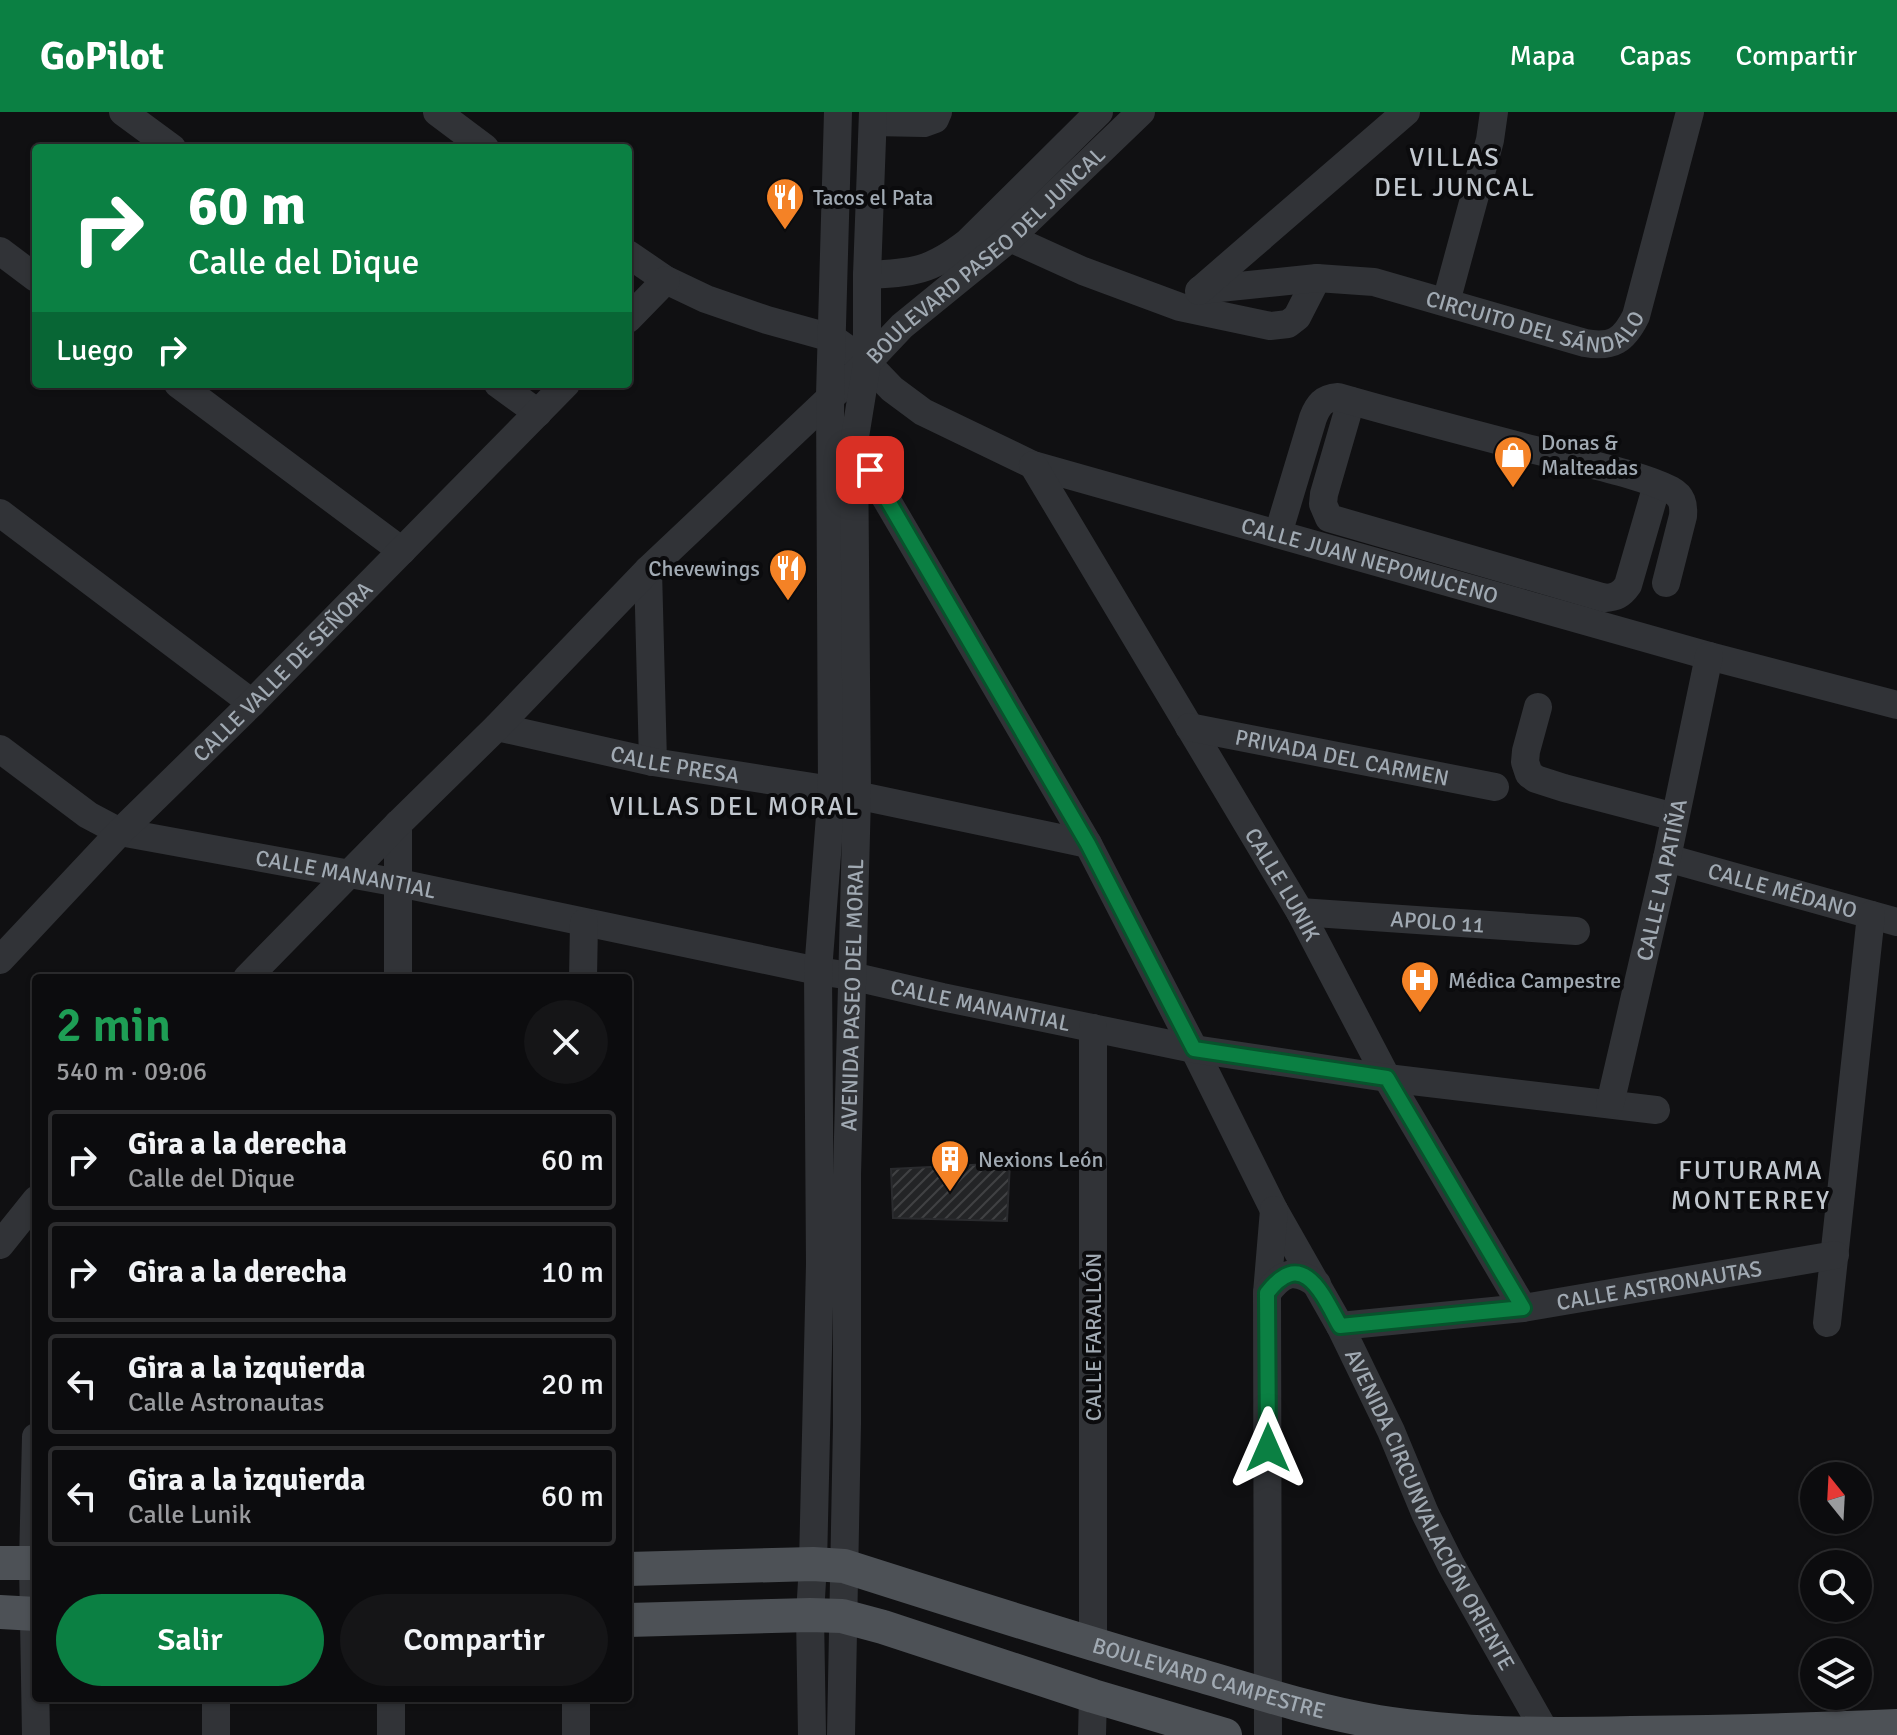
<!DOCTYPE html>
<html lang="es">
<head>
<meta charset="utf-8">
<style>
	:root { --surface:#0c0c0e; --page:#151517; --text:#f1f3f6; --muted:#9a9b9e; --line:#2c2c2e; --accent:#0b8043 }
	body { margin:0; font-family:Signika,sans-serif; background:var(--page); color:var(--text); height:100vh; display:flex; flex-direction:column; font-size:30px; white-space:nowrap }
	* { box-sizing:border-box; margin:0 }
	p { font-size:26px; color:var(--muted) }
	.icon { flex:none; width:44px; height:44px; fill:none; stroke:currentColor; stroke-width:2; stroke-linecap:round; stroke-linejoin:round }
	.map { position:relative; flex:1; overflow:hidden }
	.drawer { position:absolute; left:32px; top:862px; width:600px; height:728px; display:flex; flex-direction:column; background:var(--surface); border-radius:8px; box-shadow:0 2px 6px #0004,0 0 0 2px var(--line) }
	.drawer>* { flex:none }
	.guide { position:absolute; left:32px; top:32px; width:600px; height:244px; border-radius:8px; box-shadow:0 2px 6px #0004,0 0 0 2px var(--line); background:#0b8043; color:#fff; overflow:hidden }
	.needle { width:52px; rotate:342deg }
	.tools { position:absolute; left:1800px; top:1350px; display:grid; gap:16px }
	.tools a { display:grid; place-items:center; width:72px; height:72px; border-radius:50%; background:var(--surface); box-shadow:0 2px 6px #0004,0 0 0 2px var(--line); font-size:40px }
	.pin { position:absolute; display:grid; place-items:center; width:68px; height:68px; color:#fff; margin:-34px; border-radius:16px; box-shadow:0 4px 12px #0006 }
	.me { position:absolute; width:88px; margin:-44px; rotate:0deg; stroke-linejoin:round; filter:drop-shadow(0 0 6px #0008) }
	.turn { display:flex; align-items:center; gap:28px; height:168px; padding:0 24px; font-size:36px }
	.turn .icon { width:104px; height:104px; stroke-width:2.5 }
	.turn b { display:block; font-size:56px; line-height:68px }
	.then { display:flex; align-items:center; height:76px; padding:0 24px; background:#0003; gap:16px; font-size:30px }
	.round { display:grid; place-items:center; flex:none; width:84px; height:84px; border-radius:42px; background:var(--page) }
	.summary { display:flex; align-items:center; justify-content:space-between; height:136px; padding:0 24px }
	h1 { font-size:48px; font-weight:600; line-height:60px; color:#1e9e55 }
	.primary-button { display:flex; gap:16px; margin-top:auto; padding:16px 24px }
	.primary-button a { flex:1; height:92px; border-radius:48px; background:var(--accent); color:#fff; font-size:32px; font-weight:600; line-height:92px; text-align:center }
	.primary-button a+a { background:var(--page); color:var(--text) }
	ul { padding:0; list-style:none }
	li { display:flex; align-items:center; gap:24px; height:100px; margin:0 16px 12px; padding:0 8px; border:4px solid var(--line); border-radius:8px }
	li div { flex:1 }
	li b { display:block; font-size:30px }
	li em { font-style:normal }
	header { display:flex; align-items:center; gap:48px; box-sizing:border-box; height:112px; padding:0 40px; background:var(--accent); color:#fff }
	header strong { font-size:38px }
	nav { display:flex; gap:44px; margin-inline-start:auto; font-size:28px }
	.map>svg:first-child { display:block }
	.building { fill:url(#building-hatch); stroke:#2a2b2e; stroke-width:2 }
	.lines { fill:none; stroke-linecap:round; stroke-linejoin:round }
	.minor { stroke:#313337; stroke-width:28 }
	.major { stroke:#4d5156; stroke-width:34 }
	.route-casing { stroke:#07532c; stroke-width:20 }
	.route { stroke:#0b8043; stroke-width:14 }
	.labels { text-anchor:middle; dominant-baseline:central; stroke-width:8; stroke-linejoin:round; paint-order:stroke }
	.poi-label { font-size:22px; fill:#a1aab3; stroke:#0b0b0d; text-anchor:start }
	.street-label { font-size:22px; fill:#a1aab3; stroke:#0b0b0d }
	.quarter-label { font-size:26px; letter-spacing:2px; fill:#c2c8cf; stroke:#0b0b0d }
</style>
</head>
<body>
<header>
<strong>GoPilot</strong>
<nav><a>Mapa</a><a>Capas</a><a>Compartir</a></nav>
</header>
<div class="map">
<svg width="1897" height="1623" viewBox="0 0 1897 1623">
	<defs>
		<pattern id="building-hatch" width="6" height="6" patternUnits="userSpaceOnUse" patternTransform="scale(2)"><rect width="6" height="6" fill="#232426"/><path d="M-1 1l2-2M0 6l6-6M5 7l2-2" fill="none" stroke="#404143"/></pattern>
	</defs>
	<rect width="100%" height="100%" fill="#101012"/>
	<path class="building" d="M1010,1051L1007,1109L893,1106L891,1057Z"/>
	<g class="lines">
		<g class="minor">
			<path d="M123,0L172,36"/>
			<path d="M437,0L485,36"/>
			<path d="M873,10L924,11L935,7L938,0"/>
			<path d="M1010,126L1083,159L1180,195L1270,214L1288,212L1297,205L1317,166"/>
			<path d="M0,139L36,166"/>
			<path id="s1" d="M628,142L666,168L706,187L767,208L832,226L867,251L892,277L923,300L1033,353L1709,544L1897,593"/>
			<path d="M867,163C913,161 931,159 968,130L1099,0"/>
			<path id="s2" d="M1200,178L1317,166L1374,170L1585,231C1613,236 1624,228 1636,204L1690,0"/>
			<path d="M1199,179L1406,0"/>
			<path d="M1446,190L1490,28L1494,0"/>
			<path d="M628,207L666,168"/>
			<path d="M178,272L402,439"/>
			<path d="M498,272L538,301"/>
			<path d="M1351,289L1324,382L1323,392L1329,406L1605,486C1616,485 1621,483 1628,473L1657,373"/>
			<path id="s3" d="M854,332L1088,732L1194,937L1274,1098L1340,1214L1391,1319L1425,1401L1451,1453L1547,1623"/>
			<path id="s4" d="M1033,353L1300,800L1387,966L1523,1196"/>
			<path d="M0,401L252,591"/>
			<path d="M1278,422L1313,306C1318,293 1323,286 1338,285C1411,306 1485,325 1558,344C1592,353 1641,363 1671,378C1682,384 1684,392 1683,404L1666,471"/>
			<path d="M648,458L653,650"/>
			<path d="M1538,595L1526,639L1525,650L1529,662L1536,667L1564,676L1675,705"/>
			<path id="s5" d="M497,615L653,650L832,678L1088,732"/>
			<path id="s6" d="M1189,615L1495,675"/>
			<path id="s7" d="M0,637L88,703L120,720L399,771L818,859L851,864L942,885L1194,937L1387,966L1656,998"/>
			<path d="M398,712V866"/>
			<path id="s8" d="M1667,746L1897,810"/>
			<path id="s9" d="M1300,800L1576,819"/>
			<path id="s10" d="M0,848L120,720L252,591L566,272"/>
			<path id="s11" d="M247,866L398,712L497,615L648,458L867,251L902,214L1010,126L1141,0"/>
			<path d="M583,866L584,811"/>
			<path id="s12" d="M1610,992L1667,746L1709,544"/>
			<path d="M0,1133L36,1088"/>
			<path d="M1267,1181L1274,1098"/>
			<path d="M1827,1211L1871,803"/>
			<path id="s13" d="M1340,1214L1523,1196L1835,1143"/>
			<path d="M1093,1533V916"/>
			<path d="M391,1586V1623"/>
			<path d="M36,1623L33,1451L36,1325"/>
			<path d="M216,1623V1586"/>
			<path d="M576,1623V1586"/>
			<path d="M812,1623L810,1503L813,1452L820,1152L818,859L832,678L830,284L838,0"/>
			<path id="s14" d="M841,1623L847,1312V1063L857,684L854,331L867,251V163L873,0"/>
			<path d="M1092,1623L1093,1584"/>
			<path d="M1268,1623L1267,1181C1283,1160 1294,1156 1317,1172"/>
		</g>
		<g class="major">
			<path d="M0,1451H36"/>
			<path id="s15" d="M628,1457L813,1452L844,1454C963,1492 1082,1530 1202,1564C1260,1581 1318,1600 1378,1610C1461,1623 1547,1623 1631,1621C1720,1620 1808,1618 1897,1614"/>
			<path d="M0,1500L36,1502"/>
			<path d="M628,1508L810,1503L842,1504L883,1515L1093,1584L1225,1623"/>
		</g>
	</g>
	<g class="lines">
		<g class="route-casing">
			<path id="route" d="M870,358L1088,732L1194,937L1387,966L1523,1196L1340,1214C1323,1183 1303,1134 1267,1181L1268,1336"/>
		</g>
		<use href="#route" class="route"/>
	</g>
	<defs>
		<g id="restaurant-pin" transform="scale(2)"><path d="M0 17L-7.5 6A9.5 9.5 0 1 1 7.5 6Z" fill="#f48226" stroke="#0b0b0d"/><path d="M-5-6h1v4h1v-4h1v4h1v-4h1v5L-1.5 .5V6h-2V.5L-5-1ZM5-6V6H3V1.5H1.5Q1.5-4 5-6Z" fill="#fff"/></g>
		<g id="shop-pin" transform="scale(2)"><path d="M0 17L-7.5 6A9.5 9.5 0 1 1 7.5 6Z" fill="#f48226" stroke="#0b0b0d"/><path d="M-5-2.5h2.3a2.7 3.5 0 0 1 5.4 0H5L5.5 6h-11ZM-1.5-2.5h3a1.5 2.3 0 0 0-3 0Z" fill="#fff"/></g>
		<g id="hospital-pin" transform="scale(2)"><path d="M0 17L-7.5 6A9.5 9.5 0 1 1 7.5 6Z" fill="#f48226" stroke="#0b0b0d"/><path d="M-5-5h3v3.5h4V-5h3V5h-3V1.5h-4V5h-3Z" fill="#fff"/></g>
		<g id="building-pin" transform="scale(2)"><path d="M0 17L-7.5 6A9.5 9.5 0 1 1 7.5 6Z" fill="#f48226" stroke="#0b0b0d"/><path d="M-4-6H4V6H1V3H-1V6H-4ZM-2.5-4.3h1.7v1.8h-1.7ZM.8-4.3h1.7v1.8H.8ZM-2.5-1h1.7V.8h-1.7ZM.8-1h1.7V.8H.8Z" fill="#fff"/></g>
	</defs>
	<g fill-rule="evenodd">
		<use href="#restaurant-pin" x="785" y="85"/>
		<use href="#shop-pin" x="1513" y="343"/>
		<use href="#restaurant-pin" x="788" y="456"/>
		<use href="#hospital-pin" x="1420" y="868"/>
		<use href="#building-pin" x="950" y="1047"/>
	</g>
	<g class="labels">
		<g class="poi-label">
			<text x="813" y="85">Tacos el Pata</text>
			<text x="1541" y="330">Donas &amp;<tspan x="1541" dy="25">Malteadas</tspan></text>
			<text x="760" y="456" text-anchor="end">Chevewings</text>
			<text x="1448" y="868">Médica Campestre</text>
			<text x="978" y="1047">Nexions León</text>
		</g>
		<g class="street-label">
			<text stroke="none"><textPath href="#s11" startOffset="1034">BOULEVARD PASEO DEL JUNCAL</textPath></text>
			<text stroke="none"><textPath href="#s2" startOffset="346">CIRCUITO DEL SÁNDALO</textPath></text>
			<text stroke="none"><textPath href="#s1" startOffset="812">CALLE JUAN NEPOMUCENO</textPath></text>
			<text stroke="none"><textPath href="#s10" startOffset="404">CALLE VALLE DE SEÑORA</textPath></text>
			<text stroke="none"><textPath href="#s6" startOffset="156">PRIVADA DEL CARMEN</textPath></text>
			<text stroke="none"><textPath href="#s5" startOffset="182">CALLE PRESA</textPath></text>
			<text stroke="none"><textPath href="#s7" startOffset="376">CALLE MANANTIAL</textPath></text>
			<text stroke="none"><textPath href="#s12" startOffset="230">CALLE LA PATIÑA</textPath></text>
			<text stroke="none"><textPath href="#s4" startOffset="488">CALLE LUNIK</textPath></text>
			<text stroke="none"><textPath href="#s8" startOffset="120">CALLE MÉDANO</textPath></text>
			<text stroke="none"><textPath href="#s9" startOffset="138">APOLO 11</textPath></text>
			<text stroke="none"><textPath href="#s14" startOffset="740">AVENIDA PASEO DEL MORAL</textPath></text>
			<text stroke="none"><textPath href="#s7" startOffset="1024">CALLE MANANTIAL</textPath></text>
			<text stroke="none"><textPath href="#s13" startOffset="322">CALLE ASTRONAUTAS</textPath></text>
			<text transform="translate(1093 1225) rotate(-90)">CALLE FARALLÓN</text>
			<text stroke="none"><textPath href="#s3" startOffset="1212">AVENIDA CIRCUNVALACIÓN ORIENTE</textPath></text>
			<text stroke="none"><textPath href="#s15" startOffset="598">BOULEVARD CAMPESTRE</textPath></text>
		</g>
		<g class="quarter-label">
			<text x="1455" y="46">VILLAS<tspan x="1455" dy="30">DEL JUNCAL</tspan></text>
			<text x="735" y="695">VILLAS DEL MORAL</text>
			<text x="1751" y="1059">FUTURAMA<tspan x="1751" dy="30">MONTERREY</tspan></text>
		</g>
	</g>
</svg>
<div class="tools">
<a><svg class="needle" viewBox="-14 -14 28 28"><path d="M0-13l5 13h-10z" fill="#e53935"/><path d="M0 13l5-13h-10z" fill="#9a9b9e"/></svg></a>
<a><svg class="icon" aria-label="search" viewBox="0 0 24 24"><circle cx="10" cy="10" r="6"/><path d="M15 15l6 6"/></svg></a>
<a><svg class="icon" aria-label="layers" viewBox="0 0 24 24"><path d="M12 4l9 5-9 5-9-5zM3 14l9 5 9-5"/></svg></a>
</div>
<div class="pin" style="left:870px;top:358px;background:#d93025"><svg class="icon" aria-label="arrive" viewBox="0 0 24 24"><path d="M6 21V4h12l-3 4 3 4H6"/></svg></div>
<svg class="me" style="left:1268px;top:1336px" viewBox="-20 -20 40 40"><path d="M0-17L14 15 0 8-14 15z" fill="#0b8043" stroke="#fff" stroke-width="4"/></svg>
<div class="guide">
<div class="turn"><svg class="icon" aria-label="right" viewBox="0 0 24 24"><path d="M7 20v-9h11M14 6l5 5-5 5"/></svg><div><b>60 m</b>Calle del Dique</div></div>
<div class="then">Luego<svg class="icon" aria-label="right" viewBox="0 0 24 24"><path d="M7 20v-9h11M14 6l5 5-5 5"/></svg></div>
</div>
<section class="drawer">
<div class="summary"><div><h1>2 min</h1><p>540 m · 09:06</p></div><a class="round"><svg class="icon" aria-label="close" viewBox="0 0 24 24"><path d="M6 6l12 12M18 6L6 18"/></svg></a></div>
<ul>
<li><svg class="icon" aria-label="right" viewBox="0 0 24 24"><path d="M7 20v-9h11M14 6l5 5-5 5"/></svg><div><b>Gira a la derecha</b><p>Calle del Dique</p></div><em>60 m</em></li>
<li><svg class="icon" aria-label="right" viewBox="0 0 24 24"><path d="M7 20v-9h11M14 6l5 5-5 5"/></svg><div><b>Gira a la derecha</b></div><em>10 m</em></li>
<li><svg class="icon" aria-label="left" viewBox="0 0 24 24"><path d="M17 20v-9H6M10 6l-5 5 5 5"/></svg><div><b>Gira a la izquierda</b><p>Calle Astronautas</p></div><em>20 m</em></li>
<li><svg class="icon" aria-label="left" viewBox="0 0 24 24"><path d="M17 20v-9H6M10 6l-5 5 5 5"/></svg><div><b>Gira a la izquierda</b><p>Calle Lunik</p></div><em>60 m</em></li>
</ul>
<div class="primary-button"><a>Salir</a><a>Compartir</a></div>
</section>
</div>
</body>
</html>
